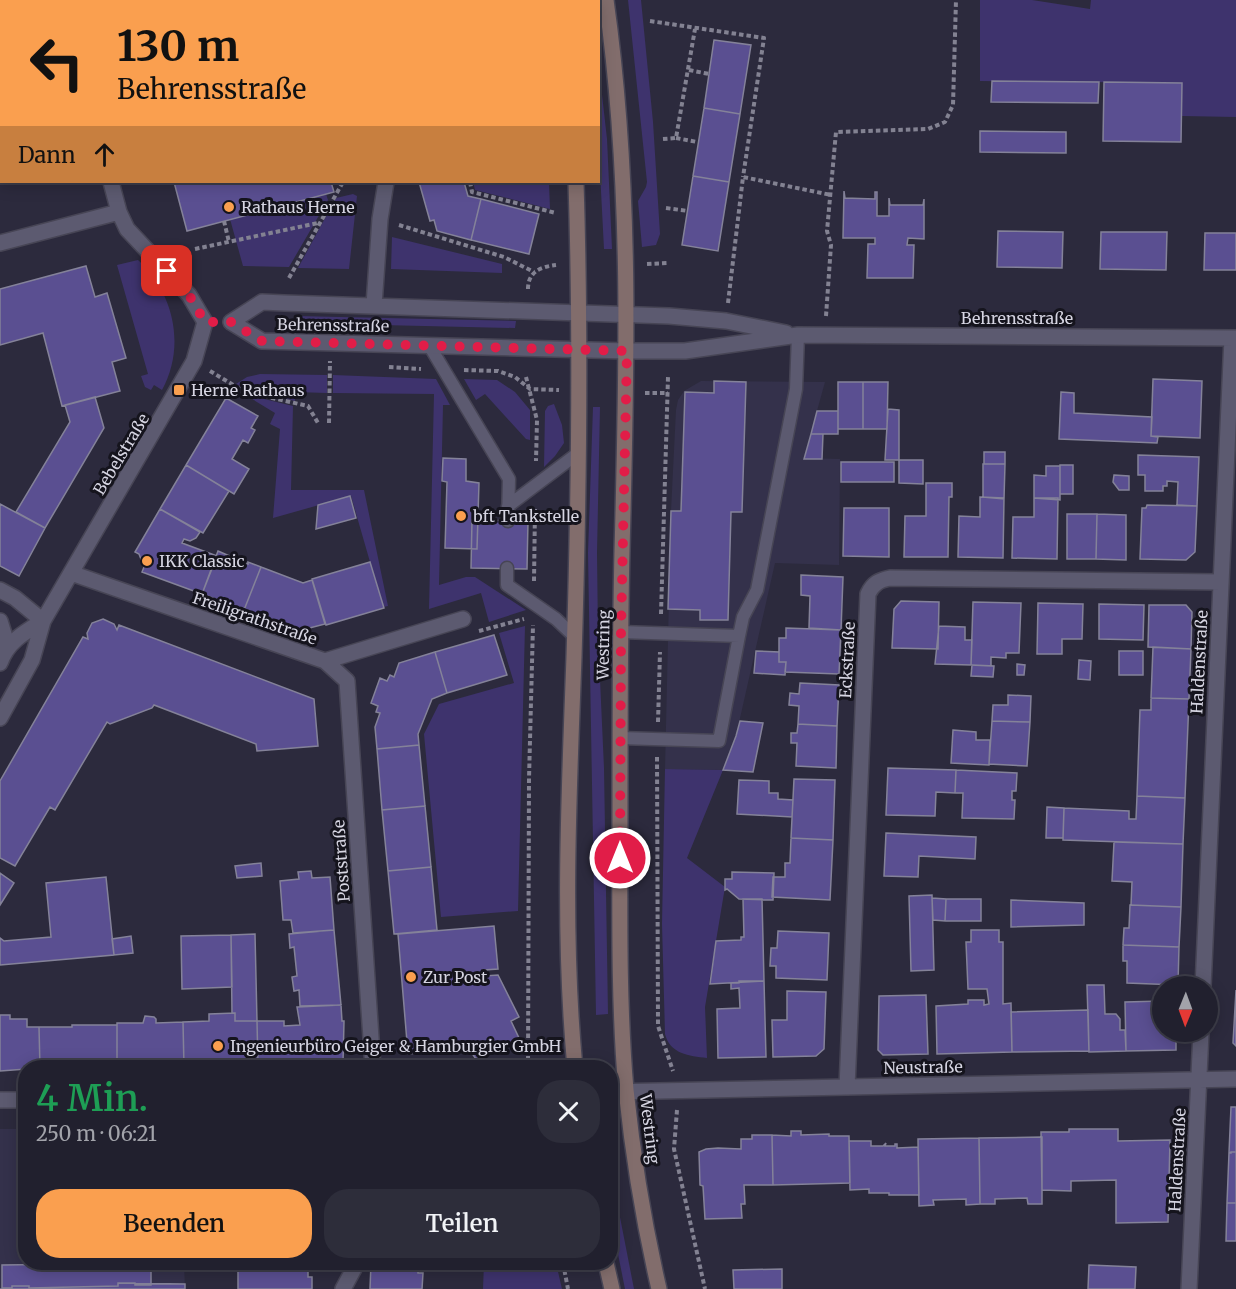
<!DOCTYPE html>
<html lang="de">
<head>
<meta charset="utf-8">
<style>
	:root { --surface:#21202e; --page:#2d2d3a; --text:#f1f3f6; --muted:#a2a3aa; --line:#3e3e4a; --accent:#fa9f4f }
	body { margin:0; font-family:Merriweather,serif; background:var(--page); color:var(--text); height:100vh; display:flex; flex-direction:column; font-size:22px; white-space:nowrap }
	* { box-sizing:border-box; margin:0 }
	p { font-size:20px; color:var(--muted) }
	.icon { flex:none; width:33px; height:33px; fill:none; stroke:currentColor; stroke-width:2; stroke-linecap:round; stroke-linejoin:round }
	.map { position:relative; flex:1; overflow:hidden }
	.sheet { position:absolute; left:18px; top:1060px; width:600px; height:210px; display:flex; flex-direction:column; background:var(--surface); border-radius:24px; box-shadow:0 3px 15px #0003,0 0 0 2px var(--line) }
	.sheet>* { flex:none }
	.banner { position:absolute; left:0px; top:0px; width:600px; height:183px; box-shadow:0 3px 15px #0003,0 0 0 2px var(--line); background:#fa9f4f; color:#111; overflow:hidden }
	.needle { width:39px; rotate:181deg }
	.buttons { position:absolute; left:1152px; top:976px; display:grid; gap:12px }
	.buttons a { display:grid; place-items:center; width:66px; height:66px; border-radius:50%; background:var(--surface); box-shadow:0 3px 15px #0003,0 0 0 2px var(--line); font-size:30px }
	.pin { position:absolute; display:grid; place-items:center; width:51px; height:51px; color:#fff; margin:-26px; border-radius:12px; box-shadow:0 3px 9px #0006 }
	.me { position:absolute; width:66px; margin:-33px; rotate:0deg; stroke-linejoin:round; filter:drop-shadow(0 0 4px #0008) }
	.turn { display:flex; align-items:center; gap:21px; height:126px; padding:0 18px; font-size:27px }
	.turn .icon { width:78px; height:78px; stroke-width:2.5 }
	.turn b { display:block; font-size:42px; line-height:51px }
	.then { display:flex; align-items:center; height:57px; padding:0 18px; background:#0003; gap:12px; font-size:22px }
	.round { display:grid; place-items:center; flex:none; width:63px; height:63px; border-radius:24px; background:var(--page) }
	.summary { display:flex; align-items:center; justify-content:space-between; height:102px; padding:0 18px }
	h1 { font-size:36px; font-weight:600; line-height:45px; color:#1e9e55 }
	.cta { display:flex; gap:12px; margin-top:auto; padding:12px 18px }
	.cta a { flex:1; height:69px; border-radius:24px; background:var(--accent); color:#111; font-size:24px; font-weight:600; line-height:69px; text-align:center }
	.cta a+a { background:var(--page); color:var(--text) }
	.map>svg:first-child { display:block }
	.built { fill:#34314b }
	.green { fill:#3e336d }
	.building { fill:#5a4f91; stroke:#848299; stroke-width:1.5 }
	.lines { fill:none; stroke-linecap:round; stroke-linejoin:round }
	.lane-casing { stroke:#474555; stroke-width:15 }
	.street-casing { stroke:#474555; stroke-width:18 }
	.secondary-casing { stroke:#474555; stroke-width:18 }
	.path { stroke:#838292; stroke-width:4; stroke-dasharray:4.5 3; stroke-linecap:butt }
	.lane { stroke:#5c5a70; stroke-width:12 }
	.street { stroke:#5c5a70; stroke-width:15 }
	.secondary { stroke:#826d6c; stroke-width:15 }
	.route { stroke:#e11d48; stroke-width:10; stroke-dasharray:0 18 }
	.poi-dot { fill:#fa9f4f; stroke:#15141d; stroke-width:2 }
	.labels { text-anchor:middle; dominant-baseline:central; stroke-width:6; stroke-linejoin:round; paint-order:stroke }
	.poi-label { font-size:16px; fill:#d6d5e2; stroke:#15141d; text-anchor:start }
	.street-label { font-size:16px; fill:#d6d5e2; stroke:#15141d }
</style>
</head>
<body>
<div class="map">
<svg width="1236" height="1289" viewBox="0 0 1236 1289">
	<rect width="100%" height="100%" fill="#2c2a3d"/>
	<path class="built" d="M701,381L825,382L804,458L840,459L839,565L775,563L736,736L723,770L665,769L671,511L676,410L678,400L684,391Z
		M0,1129H25L26,1263H184L185,1289H0Z"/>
	<path class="green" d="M628,0H641L653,122L660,234L656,245L642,247L638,201L646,187L647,182Z
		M980,0H1032L1090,9L1091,0H1236V117L1182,116L1181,83L980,81Z
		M598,59L607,139L612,249H604L598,133Z
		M473,182H549L550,209L475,190Z
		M326,194L328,200L289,267L243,266L230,219Z
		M353,194L357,196L349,269L298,268L336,198Z
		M392,237L502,264V273L391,269Z
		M138,260C174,293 186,346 162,390L154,385L151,390L145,387L141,376L148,374L117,265Z
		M295,316L516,321L515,328L295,323Z
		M260,374L327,375V393L295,392V401L245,389L236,384L247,377Z
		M333,375L436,379L450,405H443L439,585L466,577H475L526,610L489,622L481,593L429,609L434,394L333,393Z
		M464,379L497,380L515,392L530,410V440L526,439L485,394L476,400Z
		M244,394L293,406L291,490H364L388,606L383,607L351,496L273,518L280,429L270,424L275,413Z
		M554,404L562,425L564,443L555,456L544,467L545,411L548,406Z
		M593,407H600L597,553L598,635L604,768L608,1014L596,1015L588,553Z
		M525,626L518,911L441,917L424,734L439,704L514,683L499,633Z
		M665,769L723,770L687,858L725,887L705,1007L707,1058C689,1056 670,1054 665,1034L662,924Z
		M610,1171H611L634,1289H625L611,1219Z
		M484,1263H556L562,1289H483Z"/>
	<path class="building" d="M124,0H191V2H125Z
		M450,0H492L450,2Z
		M714,40L751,45L740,114L704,108Z
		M992,81L1099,82L1098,103L991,102Z
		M1104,82L1182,83L1181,142L1103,141Z
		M704,108L740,114L729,182L693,176Z
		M980,131L1066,132V153L980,152Z
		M693,176L729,182L718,251L682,245Z
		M174,182H331L334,192L187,231Z
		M419,182H464L468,196L481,199L471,240L437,231L434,220L430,221Z
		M844,191L845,198L875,199V192H877V216H889V198L890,205H923L924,199V239L908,238L907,245H914L913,278H867L868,244H875V238H843Z
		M481,199L539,214L529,254L471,240Z
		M998,231L1063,232L1062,268L997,267Z
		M1101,232H1167L1166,270L1100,269Z
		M1205,233H1236V270H1204Z
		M86,266L95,297L107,293L126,358L112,362L120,391L62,406L43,333L0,345V289Z
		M1153,379L1202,381L1200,438L1151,436Z
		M714,381L746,382L742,512H731L728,620H700V610L668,609L671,511H681L685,392L714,393Z
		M838,382H863V429H838Z
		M863,382H888L887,429H863Z
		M1061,392L1074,393V413L1152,417L1151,436L1158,437L1157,443L1059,439Z
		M95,397L104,428L45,528L16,512L70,422L65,405Z
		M226,398L258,416L251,428L255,430L248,443L243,440L232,459L249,469L234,494L186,465Z
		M888,409L899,410V460H885Z
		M817,411H838V434H811Z
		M811,434H823L822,459H804Z
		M984,452H1005V464H984Z
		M1138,455L1199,457L1197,506L1177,505L1178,482L1167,481V486H1163V491H1145V475H1138Z
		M443,458L466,459V481L479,483L477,549L445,548L447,482L442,481Z
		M899,460H923V484L899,483Z
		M841,462H894V482H841Z
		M983,464H1005L1004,499L983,497Z
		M186,465L229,491L203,533L160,509Z
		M1060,465H1073V494H1060Z
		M1046,466H1060V500L1034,498V475L1046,476Z
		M1114,475L1129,476V490H1119L1113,482Z
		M926,483H952V497H949L948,557H904L905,516H926Z
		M350,496L356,518L316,529L318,505Z
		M980,497L1004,498L1003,558L958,557L959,516L980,517Z
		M1034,498H1058L1057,559L1012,558L1013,517H1034Z
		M0,504L45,528L19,576L0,566Z
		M1147,505L1197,506L1195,552L1186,560L1140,559L1142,508H1146Z
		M844,508H889V557L843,556Z
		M160,509L200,532L196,538L190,541L184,539L182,543L217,556L202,594L142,572L144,567L139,554L135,552Z
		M1067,514H1097L1096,559H1067Z
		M1097,514L1126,515V560L1096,559Z
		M472,520L528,521L527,569L471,568Z
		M218,551L248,564V562L261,567L244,610L202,594Z
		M370,562L384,608L326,625L312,579Z
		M261,567L303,583L312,580L325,624L302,630L244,610Z
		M801,575L843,577L841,630L809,628L810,596L801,595Z
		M901,601L939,602L938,649L892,648L894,609Z
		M973,602L1021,603L1019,653H1006V658L991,657V666L971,665Z
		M1038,603L1083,604L1082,639H1062V654H1037Z
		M1099,604L1144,605L1143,640L1099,639Z
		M1149,605H1186L1192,612L1191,649L1148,647Z
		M103,619L114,624L117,630L119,625L314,699L318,746L257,751L256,744L154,705L152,708L110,724L107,722L55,810L50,807L15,866L0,858V781L83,637L88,639L87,633L92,623Z
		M939,626L965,627V640H972L971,665L935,664Z
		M786,628L841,630L839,674L785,672L786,662H779V638H786Z
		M494,635L507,675L447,693L435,652Z
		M1153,647L1191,649L1189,699L1151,698Z
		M756,651L779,652V662H786L785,675L754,673Z
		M1119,651H1143V675H1119Z
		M435,652L447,693L432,699L418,734L419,745L377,749L375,727L380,713L376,712L378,706L371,703L380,678L387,681L390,675L394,677L399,663Z
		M1079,660L1091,661L1090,680L1078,679Z
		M1017,664L1025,665L1024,675H1017Z
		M972,665L994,666L993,677L971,676Z
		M800,683L839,685L837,726L798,724L799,706L789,705L790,693L799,694Z
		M1008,695L1031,696L1030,722L992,721L993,705H1008Z
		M1151,698L1189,699L1185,798L1137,796L1140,710H1151Z
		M740,721L763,723L753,772L723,770L736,736Z
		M992,721L1030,722L1027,766L989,764Z
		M798,724L837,726L836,768L796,766L797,743H791V733H797Z
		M953,730L976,732V740H990L989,765L951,763Z
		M419,745L425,806L382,810L377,749Z
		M888,768L956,770L955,793L936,792L935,816L886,815Z
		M956,770L1017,773L1016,791H1012V800H1015L1014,819L962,818L963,793H955Z
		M794,779L835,780L833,840L791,838Z
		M739,780L769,781V793H778V799L793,800L792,817L737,814Z
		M1137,796L1185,798L1183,844L1063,840L1064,808L1129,811V819H1136Z
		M425,806L431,867L388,871L382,810Z
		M1047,807L1064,808L1063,838H1046Z
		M886,833L976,837L975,859L919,856L918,877L884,876Z
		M791,838L833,840L830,900L772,897L773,877H785V863H790Z
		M1114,842L1183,844L1181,907L1131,905L1132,882L1112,881Z
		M261,863L262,876L237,878L235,866Z
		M431,867L437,930L394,934L388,871Z
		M311,871L312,878L330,877L334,930L293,933L291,920H283L280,881L299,879L298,872Z
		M732,872L774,873L773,900L739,899L727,889L725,890V879H732Z
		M0,873L14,883L0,905Z
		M106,877L114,955L0,965V938L4,941L51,937L46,883Z
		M932,895L934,970L911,971L909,896Z
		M932,898L946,899L945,921L933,920Z
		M743,899H762L764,981L710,984L716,941L741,940V937H744Z
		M946,899H981V921H945Z
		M1011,900L1084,903V925L1011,927Z
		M1130,905L1181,907L1179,947L1123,945L1124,928H1129Z
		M494,926L498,969L484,970V976L498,975L519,1017L511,1021L519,1038L476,1059L469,1049L408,1054L398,934Z
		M334,930L341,1005L300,1006L299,990L294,991L292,977L297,976L294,947L290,948L289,934Z
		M971,930H999V942H1003V1004L1011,1003L1012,1052L937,1054L936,1006L968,1004V1000H984V1005L989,1004L987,989H968L966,942H971Z
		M778,931L829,933L827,980L776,978V966H770L771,948H777Z
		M255,934L257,1021H235V1013H232L231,935Z
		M231,935L232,987L182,989L181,936Z
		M131,936L133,953L114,955L112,939Z
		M1123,945L1179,947L1178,985L1127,983V961H1123Z
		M739,981H764L766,1057L718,1058L717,1009L740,1008L739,988L731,989V983H739Z
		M1087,985H1104L1105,1014H1116L1120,1019V1030H1125L1126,1051L1089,1052Z
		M1236,990V1046L1233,1043Z
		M787,991L826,992L824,1049L816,1056L773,1057L772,1020H787Z
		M926,995L928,1054L883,1055L878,1050L879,996Z
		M1162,1001V1032H1176V1050L1126,1051L1125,1002Z
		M341,1005L342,1021H344L343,1064L258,1066L257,1021H284V1026L300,1025L297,1007Z
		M1088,1010L1089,1051L1012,1052L1011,1012Z
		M235,1013V1021H257L258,1066L184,1067L183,1022L209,1021V1014Z
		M0,1015H10V1019H27V1027H39L40,1068L0,1071Z
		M145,1016L154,1017L156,1019V1023L183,1022L184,1067L117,1068V1023H143Z
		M72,1025H117V1068H40L39,1027H72Z
		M1231,1107H1236V1152H1231V1153H1229Z
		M1069,1129H1118V1141L1170,1140L1168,1222L1116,1223V1180L1071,1181V1191L1042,1190L1041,1132H1069Z
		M791,1131H801V1135L829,1134V1136H849L850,1183L773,1185L772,1135L791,1136Z
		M752,1135H772L773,1185H744L745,1204H741L742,1218L705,1219L703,1186L700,1185L699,1152L706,1149L718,1148L741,1149V1139H752Z
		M1042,1137V1204H1028L1027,1198L995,1199V1204H980L979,1138Z
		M979,1138L980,1204L966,1205V1199L933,1200L934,1205L919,1206L918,1139Z
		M849,1141H871V1146H883L886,1143L885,1146H895V1144H897V1148L918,1147L919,1195H889V1193H869V1189L850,1190Z
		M1231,1152H1236V1203H1227L1229,1153Z
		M1227,1203H1236V1241H1226Z
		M151,1263V1285H135V1283H118V1286L29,1288V1286H12V1288H2V1265Z
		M238,1263H308V1277H312V1289H238Z
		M371,1263H418V1273H423L422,1289H370Z
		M1089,1265L1136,1267L1135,1289H1088Z
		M782,1269V1289H734L733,1270Z
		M118,1283L185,1284V1289H0L12,1288V1286H29V1288L118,1286Z"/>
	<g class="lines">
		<g class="lane-casing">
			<path id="lane" d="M429,345L509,479L508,521
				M508,506L577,454
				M507,568V585L556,619L574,636
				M621,632L739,636L743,617L757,590L796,389L798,335
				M620,738L719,741L739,636"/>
		</g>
		<g class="street-casing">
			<path id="street" d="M422,2V0
				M0,22H2
				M111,182L119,212L127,229L189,295L205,322
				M0,243L119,212
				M374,305L380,219L386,182
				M231,322L262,341L627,351H685L798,335L1236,338
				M231,322L262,302L284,303L669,316L726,321L786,333
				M71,573L325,661L463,619
				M0,590L15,598L43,621
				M0,621L4,634V651
				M325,661L347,681L373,1068
				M0,663C7,642 25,632 43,621
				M0,718L32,660L43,621L194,361L205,322
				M1203,987L1232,338
				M847,1087L868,594C873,583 880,580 890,578L1221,582
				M610,1092L1236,1079
				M0,1100H26
				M343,1289L357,1263
				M1189,1289L1201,1032"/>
		</g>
		<g class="secondary-casing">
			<path id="secondary" d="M561,0V2
				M606,0C632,183 627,367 622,551C620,638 620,725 620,811C620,904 618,998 626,1090C633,1157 644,1224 659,1289
				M575,1068C562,931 569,794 574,657C579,498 581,340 576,182
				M606,1263L612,1289"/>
		</g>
		<path class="path" d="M496,2V0
			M650,21L764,38L743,177
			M689,70L709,74
			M0,138L2,137
			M676,138L697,142
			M663,139L676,138L695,29
			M470,182L472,192L556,213
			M666,208L688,211
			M224,221L229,242
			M399,225L504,257L534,272
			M195,249L318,223
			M647,264L668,263
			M289,278L343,182
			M528,289C528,272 540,267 556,265
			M728,303L743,177L831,195
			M826,316L831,245L827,231L836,132L928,129L945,122L953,105L956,0
			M389,367L421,369
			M464,370L498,371L515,377L530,389L559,390
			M210,371L245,392L308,406L318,423
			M526,377L537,420L536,461
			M645,393H668
			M329,423L330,361
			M534,581L535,508
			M661,614L668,377
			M479,631L524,619
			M658,722L660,652
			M657,757L658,1026L673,1071
			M528,1068L529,779L533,625
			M677,1110L674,1149L705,1289
			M563,1263L568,1289"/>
		<use href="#lane" class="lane"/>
		<use href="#street" class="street"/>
		<use href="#secondary" class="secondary"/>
	</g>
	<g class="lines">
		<path class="route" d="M167,271L189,295L205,322H231L262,341L627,351L621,632L620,858"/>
	</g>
	<g class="poi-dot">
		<circle cx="229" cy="207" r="6"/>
		<rect x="173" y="384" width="12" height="12" rx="3"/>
		<circle cx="461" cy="516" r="6"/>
		<circle cx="147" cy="561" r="6"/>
		<circle cx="411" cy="977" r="6"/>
		<circle cx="218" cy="1046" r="6"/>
	</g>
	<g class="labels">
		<g class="poi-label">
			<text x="241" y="207">Rathaus Herne</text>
			<text x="191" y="390">Herne Rathaus</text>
			<text x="473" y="516">bft Tankstelle</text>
			<text x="159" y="561">IKK Classic</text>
			<text x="423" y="977">Zur Post</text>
			<text x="230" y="1046">Ingenieurbüro Geiger &amp; Hamburgier GmbH</text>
		</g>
		<g class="street-label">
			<text x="1017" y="318">Behrensstraße</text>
			<text transform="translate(333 325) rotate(1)">Behrensstraße</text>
			<text transform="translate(121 454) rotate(-59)">Bebelstraße</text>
			<text transform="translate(255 618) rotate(19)">Freiligrathstraße</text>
			<text transform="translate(603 645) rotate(-89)">Westring</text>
			<text transform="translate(847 660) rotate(-87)">Eckstraße</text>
			<text transform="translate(1199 662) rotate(-87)">Haldenstraße</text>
			<text transform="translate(341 861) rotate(-94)">Poststraße</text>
			<text transform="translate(923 1067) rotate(-1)">Neustraße</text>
			<text transform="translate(650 1129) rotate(83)">Westring</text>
			<text transform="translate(1177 1160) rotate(-87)">Haldenstraße</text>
		</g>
	</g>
</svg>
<div class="buttons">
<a><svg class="needle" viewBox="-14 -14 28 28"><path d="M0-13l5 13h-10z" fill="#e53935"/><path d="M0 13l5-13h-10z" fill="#a2a3aa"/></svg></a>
</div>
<div class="pin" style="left:167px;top:271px;background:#d93025"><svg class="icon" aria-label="arrive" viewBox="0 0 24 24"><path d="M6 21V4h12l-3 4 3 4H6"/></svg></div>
<svg class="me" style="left:620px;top:858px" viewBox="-20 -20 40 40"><circle r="17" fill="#e11d48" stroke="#fff" stroke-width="3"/><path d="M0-11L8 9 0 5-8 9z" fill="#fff"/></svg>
<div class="banner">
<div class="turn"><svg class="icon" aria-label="left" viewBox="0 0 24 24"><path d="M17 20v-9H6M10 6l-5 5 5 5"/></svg><div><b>130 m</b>Behrensstraße</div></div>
<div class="then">Dann<svg class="icon" aria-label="ahead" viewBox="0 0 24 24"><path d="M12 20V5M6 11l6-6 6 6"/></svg></div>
</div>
<section class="sheet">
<div class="summary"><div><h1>4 Min.</h1><p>250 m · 06:21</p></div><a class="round"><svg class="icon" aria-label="close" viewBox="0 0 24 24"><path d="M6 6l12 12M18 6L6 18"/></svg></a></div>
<div class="cta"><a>Beenden</a><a>Teilen</a></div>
</section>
</div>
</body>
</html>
